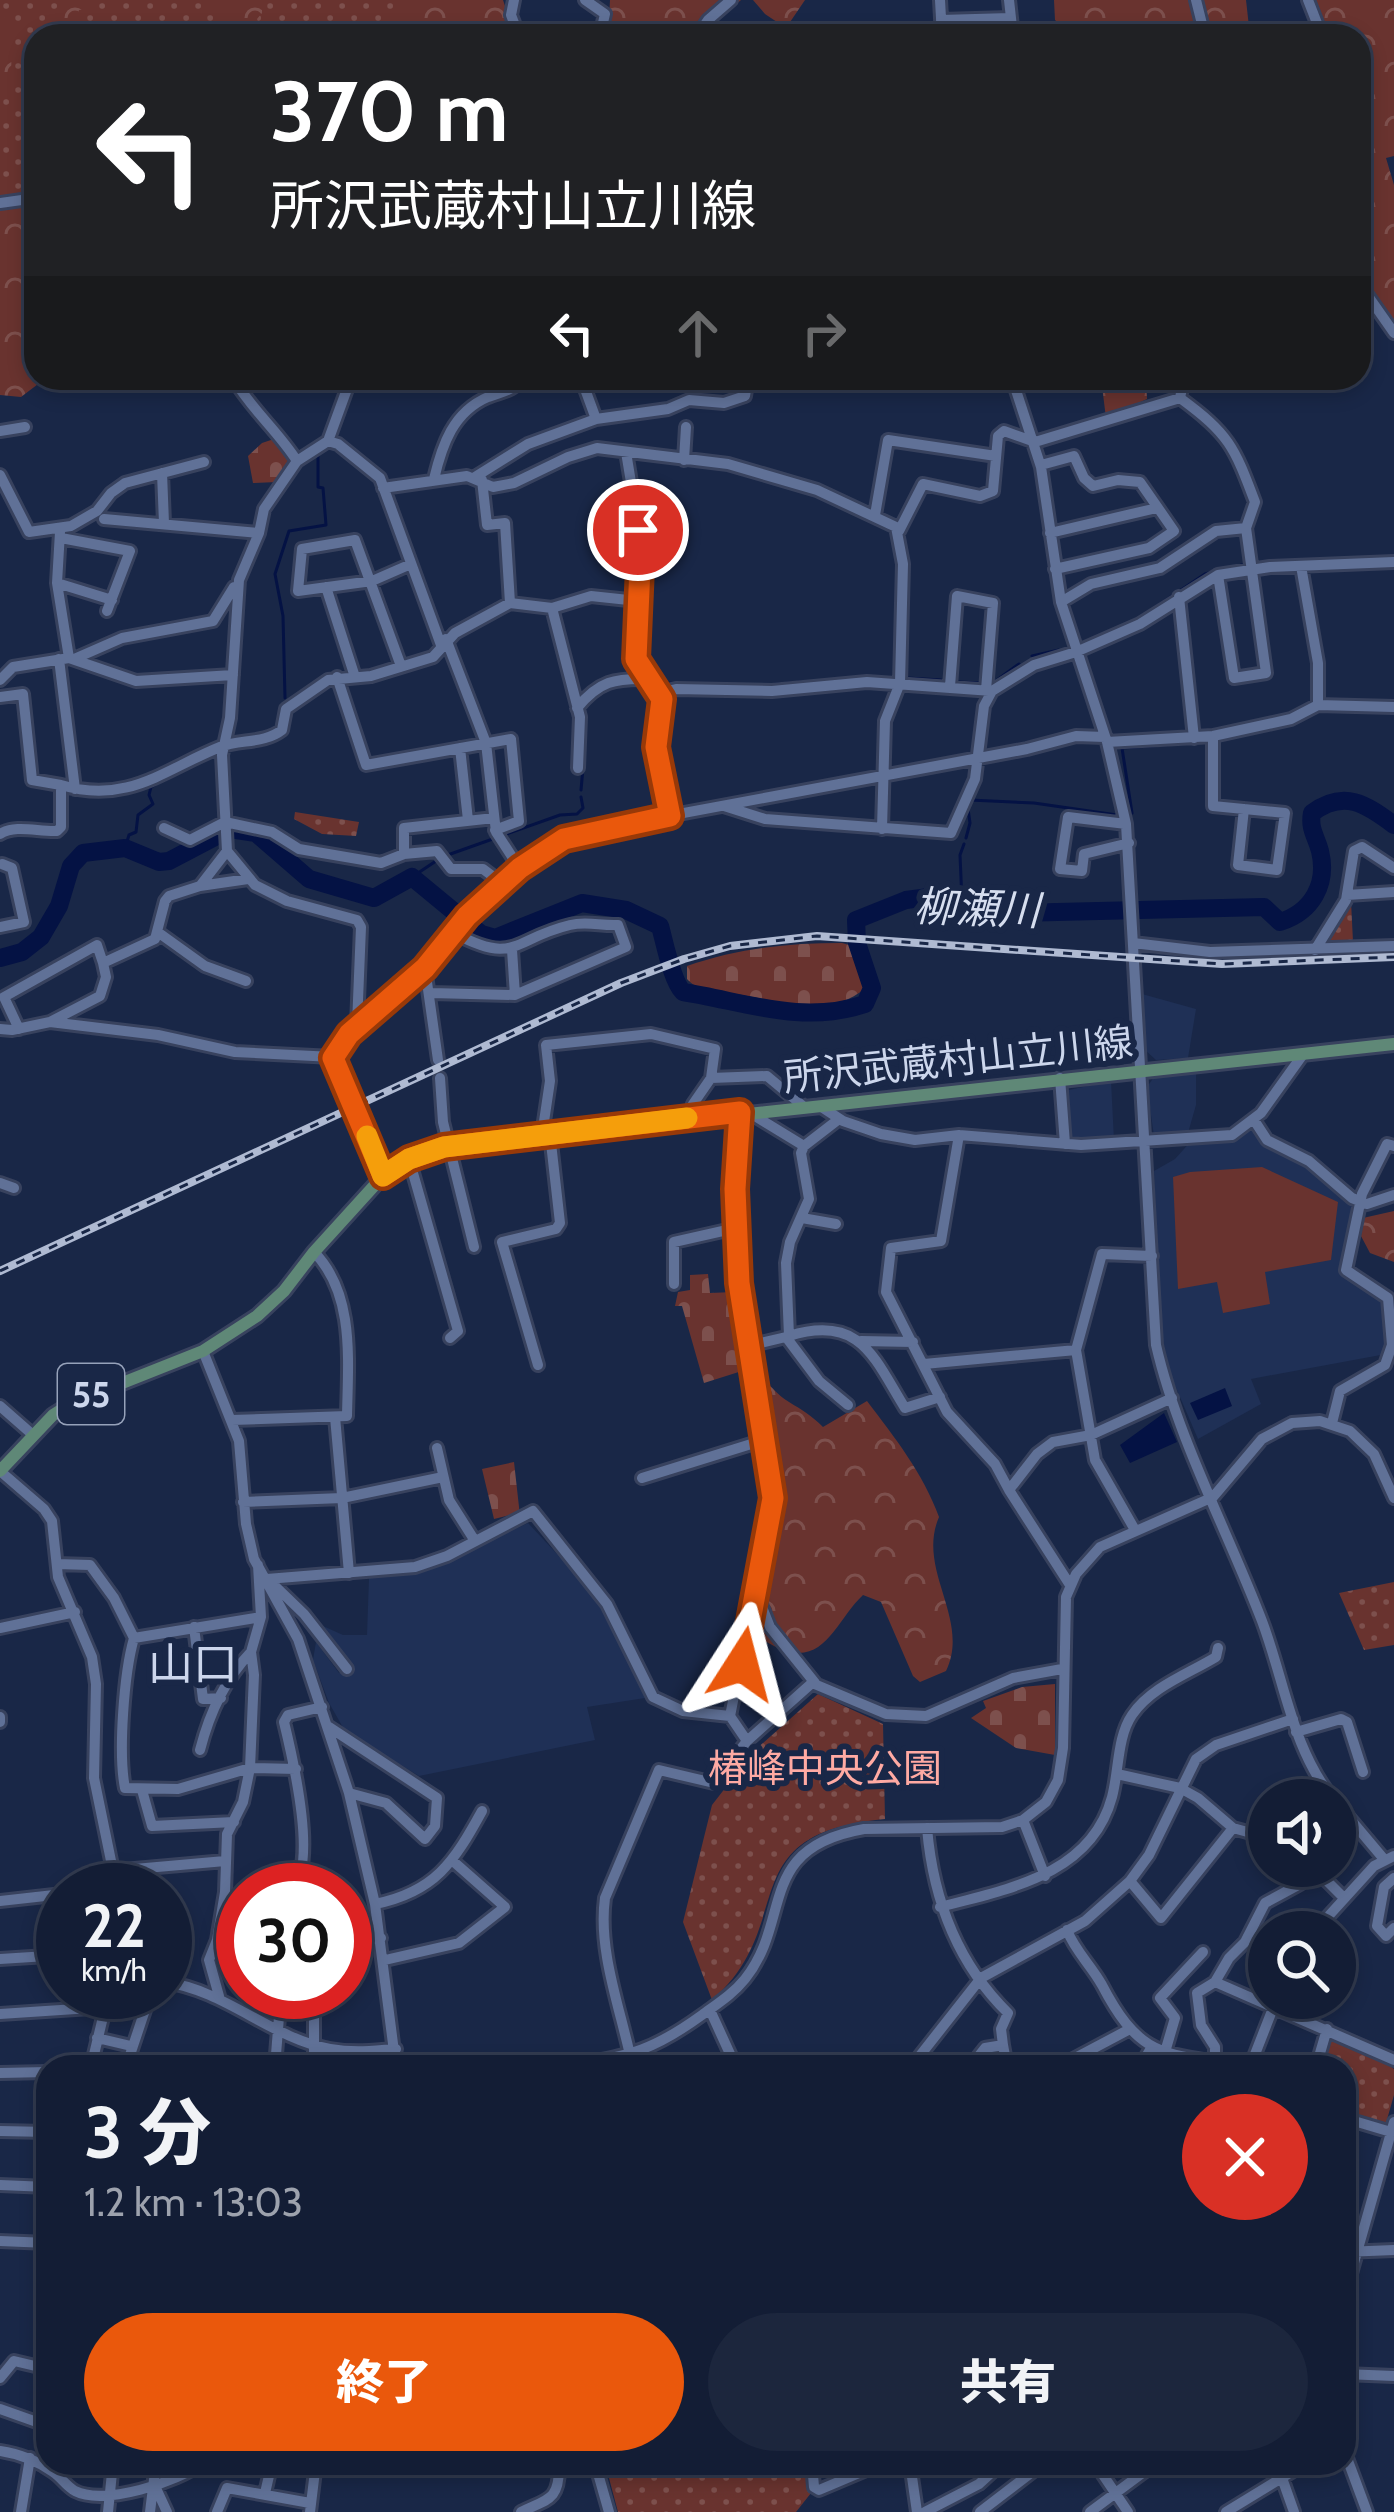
<!DOCTYPE html>
<html lang="ja">
<head>
<meta charset="utf-8">
<style>
	:root { --surface:#131d35; --page:#1c263d; --text:#f1f3f6; --muted:#9da2ad; --line:#323b50; --accent:#ea580c }
	body { margin:0; font-family:Cabin,"Noto Sans JP",sans-serif; background:var(--page); color:var(--text); height:100vh; display:flex; flex-direction:column; font-size:45px; white-space:nowrap }
	* { box-sizing:border-box; margin:0 }
	p { font-size:39px; color:var(--muted) }
	.icon { flex:none; width:66px; height:66px; fill:none; stroke:currentColor; stroke-width:2; stroke-linecap:round; stroke-linejoin:round }
	.map { position:relative; flex:1; overflow:hidden }
	.panel { position:absolute; left:36px; top:2055px; width:1320px; height:420px; display:flex; flex-direction:column; background:var(--surface); border-radius:36px; box-shadow:0 6px 18px #0003,0 0 0 3px var(--line) }
	.panel>* { flex:none }
	.hud { position:absolute; left:24px; top:24px; width:1347px; height:366px; border-radius:36px; box-shadow:0 6px 18px #0003,0 0 0 3px var(--line); background:#202124; color:#fff; overflow:hidden }
	.controls { position:absolute; left:1248px; top:1779px; display:grid; gap:24px }
	.controls a { display:grid; place-items:center; width:108px; height:108px; border-radius:50%; background:var(--surface); box-shadow:0 6px 18px #0003,0 0 0 3px var(--line); font-size:60px }
	.speed { position:absolute; left:36px; top:1863px; display:flex; gap:24px; font-size:60px; font-weight:700; text-align:center }
	.speed>* { display:grid; place-content:center; width:156px; height:156px; border-radius:50%; background:var(--surface); box-shadow:0 6px 18px #0003,0 0 0 3px var(--line); line-height:1 }
	.speed small { font-size:30px; font-weight:400 }
	.speed .limit { border:18px solid #d22; background:#fff; color:#111 }
	.pin { position:absolute; display:grid; place-items:center; width:102px; height:102px; color:#fff; margin:-51px; border:6px solid #fff; border-radius:50%; box-shadow:0 3px 12px #0007 }
	.me { position:absolute; width:132px; margin:-66px; rotate:9deg; stroke-linejoin:round; filter:drop-shadow(0 0 9px #0008) }
	.turn { display:flex; align-items:center; gap:42px; height:252px; padding:0 48px; font-size:54px }
	.turn .icon { width:156px; height:156px; stroke-width:2.5 }
	.turn b { display:block; font-size:84px; line-height:102px }
	.lanes { display:flex; align-items:center; height:114px; padding:0 48px; background:#0003; justify-content:center; gap:60px; direction:ltr }
	.lanes .off { opacity:.35 }
	.round { display:grid; place-items:center; flex:none; width:126px; height:126px; border-radius:63px; background:var(--page) }
	.headline { display:flex; align-items:center; justify-content:space-between; height:204px; padding:0 48px }
	h1 { font-size:72px; font-weight:800; line-height:90px }
	.primary-button { display:flex; gap:24px; margin-top:auto; padding:24px 48px }
	.primary-button a { flex:1; height:138px; border-radius:72px; background:var(--accent); color:#fff; font-size:48px; font-weight:800; line-height:138px; text-align:center }
	.primary-button a+a { background:var(--page); color:var(--text) }
	.map>svg:first-child { display:block }
	.built { fill:#1f3056 }
	.grass { fill:url(#grass-dots) }
	.forest { fill:url(#forest-crowns) }
	.cemetery { fill:url(#cemetery-stones) }
	.pitch { fill:#69332f }
	.water { fill:#041244 }
	.lines { fill:none; stroke-linecap:round; stroke-linejoin:round }
	.stream { stroke:#041244; stroke-width:3 }
	.river { stroke:#041244; stroke-width:18 }
	.minor-casing { stroke:#38425e; stroke-width:16 }
	.major-casing { stroke:#38425e; stroke-width:18 }
	.minor { stroke:#607197; stroke-width:10 }
	.major { stroke:#5f8877; stroke-width:12 }
	.rail-casing { stroke:#afbad2; stroke-width:8 }
	.rail { stroke:#192747; stroke-width:3; stroke-dasharray:9; stroke-linecap:butt }
	.route-casing { stroke:#983908; stroke-width:30 }
	.route { stroke:#ea580c; stroke-width:21 }
	.slow { stroke:#f59e0b; stroke-width:21 }
	.labels { text-anchor:middle; dominant-baseline:central; stroke-width:12; stroke-linejoin:round; paint-order:stroke }
	.shield { fill:#192747; stroke:#96a2ba; stroke-width:3 }
	.shield-label { font-size:36px; font-weight:bold; fill:#ccd6ec }
	.street-label { font-size:39px; fill:#ccd6ec; stroke:#192747 }
	.park-label { font-size:39px; fill:#ffaaa3; stroke:#192747 }
	.water-label { font-size:42px; font-style:italic; fill:#d6deef; stroke:#192747 }
	.quarter-label { font-size:45px; fill:#ccd6ec; stroke:#192747 }
</style>
</head>
<body>
<div class="map">
<svg width="1394" height="2512" viewBox="0 0 1394 2512">
	<defs>
		<pattern id="grass-dots" width="8" height="8" patternUnits="userSpaceOnUse" patternTransform="scale(3)"><rect width="8" height="8" fill="#69332f"/><path d="M2 2h.1M6 6h.1" fill="none" stroke="#7d504d" stroke-width="1.8" stroke-linecap="round"/></pattern>
		<pattern id="forest-crowns" width="20" height="18" patternUnits="userSpaceOnUse" patternTransform="scale(3)"><rect width="20" height="18" fill="#69332f"/><path d="M2 6a3 3 0 1 1 6 0M12 15a3 3 0 1 1 6 0" fill="none" stroke="#7d504d"/></pattern>
		<pattern id="cemetery-stones" width="16" height="16" patternUnits="userSpaceOnUse" patternTransform="scale(3)"><rect width="16" height="16" fill="#69332f"/><path d="M2 7V4a2 2 0 0 1 4 0v3zM10 15v-3a2 2 0 0 1 4 0v3z" fill="#7d504d"/></pattern>
	</defs>
	<rect width="100%" height="100%" fill="#192747"/>
	<path class="built" d="M1142,994L1196,1009L1188,1058L1156,1060L1144,1049Z
		M1196,1071V1105L1188,1133L1154,1136L1147,1087L1154,1077Z
		M1111,1081L1114,1140L1071,1141L1064,1091Z
		M1254,1126L1330,1182L1356,1208L1342,1271L1382,1300L1388,1346L1386,1354L1251,1379L1261,1404L1198,1439L1171,1376L1161,1332L1154,1171L1175,1159L1193,1139L1233,1140Z
		M528,1523L601,1601L645,1698L587,1707L595,1740L419,1776L345,1731L329,1703L313,1660L316,1642L339,1673L352,1665L323,1626L343,1635H367L369,1578L437,1566Z"/>
	<path class="grass" d="M0,0H500V36H36V198L0,203Z
		M295,812L359,822L356,836L322,834L294,819Z
		M1351,901L1353,942H1328L1327,940Z
		M1394,1582V1645L1364,1650L1339,1593Z
		M818,1694L883,1724L885,1819C728,1834 801,1922 712,2000L683,1922L712,1805L754,1751Z
		M1332,2039L1378,2056L1394,2069V2095L1386,2123L1344,2114V2067H1322Z
		M605,2463H809L811,2493L796,2512H618Z"/>
	<path class="forest" d="M69,0H100L95,9L79,10L77,17L80,22H97L102,32L98,36H56L59,14L69,9Z
		M207,0H262V13L257,19L262,31L278,33L302,25L310,36H220L217,9Z
		M396,0H503L507,12L502,36H396L392,15Z
		M610,0H741L700,36H604L609,22Z
		M753,0H805L786,28L765,14Z
		M1054,0H1246L1250,36H1073L1055,20Z
		M1315,0H1394V156L1386,158L1394,185V337L1366,307L1359,287V36H1331Z
		M0,14L12,25L11,82L6,99H0Z
		M36,200V378H46L21,397L0,395V207Z
		M1101,378H1146L1147,399L1106,418Z
		M1394,1211V1262L1370,1253L1361,1236L1363,1218Z
		M754,1377C775,1385 773,1393 789,1402C802,1410 811,1415 823,1427L867,1401C895,1438 923,1473 939,1517C916,1570 971,1619 946,1671L920,1682L913,1676L881,1602L863,1595C835,1621 824,1670 776,1647C763,1640 754,1637 748,1624L781,1492Z"/>
	<path class="cemetery" d="M277,438L292,462L277,482L253,483L248,456L262,443Z
		M842,943L853,946L865,988C833,1018 779,1001 742,995C722,991 701,995 687,979V966C738,948 788,943 842,943Z
		M708,1274L710,1293L734,1292L745,1370L704,1383L682,1306H675L678,1292L690,1290V1275Z
		M514,1462L520,1516L512,1520L510,1515L494,1519L482,1469Z
		M1055,1684V1755L1016,1748L971,1718L986,1708L983,1701L1022,1687Z"/>
	<path class="pitch" d="M1262,1167L1338,1202L1331,1260L1265,1272L1270,1304L1223,1313L1217,1282L1178,1289L1173,1177L1190,1172Z"/>
	<path class="water" d="M1225,1388L1232,1406L1198,1420L1190,1403Z
		M1164,1413L1177,1442L1130,1463L1120,1445Z"/>
	<g class="lines">
		<path class="stream" d="M1226,569L1242,565
			M1133,622L1205,574L1216,571
			M1032,656L1059,650
			M907,678L941,680
			M997,680L1019,664
			M816,681L895,678
			M957,682L981,683
			M659,683L698,684
			M756,686L802,682
			M285,698L283,616L275,574L289,531L326,525L323,488L318,487V453
			M1246,734L1277,727
			M581,790L583,768
			M970,800L1034,803L1117,815
			M1132,813L1122,748L1192,743
			M966,838L970,823L968,809
			M125,848L129,835L136,832L138,815L153,804L149,795L151,787L191,766
			M412,877L442,857L560,815L577,814L583,808L581,797
			M962,901L960,855L964,844"/>
		<path class="river" d="M0,958L22,952L41,937L59,906L71,866L83,853L125,848L159,862L169,861L230,829L256,833L309,879L374,898L412,877L481,934L495,938L582,903L626,910L660,926C665,944 672,981 683,992C746,1002 802,1025 865,1004L872,988L857,943L856,920L906,900L929,897L1012,913L1264,907L1280,922C1312,912 1328,884 1320,851C1316,836 1309,829 1312,813C1344,789 1366,804 1394,825"/>
		<g class="minor-casing">
			<path id="minor" d="M514,0L511,15L519,36
				M585,0L605,14L600,36
				M940,0L942,36
				M1009,0L1013,36
				M1196,0L1205,36
				M1308,0L1322,36
				M941,20L1010,18
				M697,36L708,20L731,0
				M0,203L36,198
				M1359,283L1394,333
				M233,378C251,409 278,431 297,461L328,441L338,444L380,478L441,645
				M581,378L596,419
				M1012,378L1041,467L1061,602L1107,742L1126,824L1156,1345C1177,1437 1228,1532 1262,1621C1285,1682 1292,1749 1334,1800
				M1180,398L1184,378
				M0,431L25,427
				M328,441L351,378
				M626,452L641,543L636,659L662,699L656,747L670,816
				M684,460L686,427
				M297,461L264,509L259,533L239,580L230,718L222,755L227,851L255,885L287,901L357,920L361,927L357,1025
				M1041,465L1074,456L1084,478L1093,486L1118,480L1140,482L1174,531L1149,548L1055,569
				M162,473L164,523
				M0,475L29,532L71,526L97,511L111,493L125,483L204,462
				M475,477L528,444L596,419L668,409L689,400L724,403L745,396L748,378
				M434,479C442,445 453,412 488,397C503,391 512,392 522,378
				M482,480L487,525L505,523L510,603
				M383,488L467,476L493,487L514,483L568,457L597,448L728,464L817,490L896,527L903,564L900,683L885,721L882,829
				M875,515L888,440L996,456
				M104,519L259,533
				M899,531L923,484L980,496L993,491L998,436L1004,431L1035,442L1180,398C1229,434 1234,446 1255,502L1246,528L1266,673L1234,678L1218,575
				M60,532L57,583L69,658
				M1050,533L1157,508
				M61,538L130,551L107,611
				M1301,566L1318,663V705
				M57,583L112,600
				M326,587L355,677
				M1179,597L1194,738
				M1061,602L1091,584L1160,568L1216,531L1246,528
				M552,608L591,596L638,601
				M446,639L486,743L496,832L520,869
				M59,659L75,789
				M74,659L122,638L213,621L234,587
				M401,666L355,540L302,549L298,591L372,581L411,564
				M337,677L366,765L511,739L519,821L495,830
				M0,680L13,667L69,658L136,681L233,675
				M950,686L957,596L993,603L986,690
				M659,693L676,689L772,691L867,682L992,691L1034,665L1076,652L1140,624L1218,575L1270,567L1394,562
				M0,697L23,694L32,780L61,785
				M577,708C599,681 615,678 648,679
				M1213,736V806L1285,813L1277,870L1238,865L1244,809
				M1107,742L1213,736L1291,719L1318,705L1394,707
				M460,748L468,820
				M724,806L765,819L951,833L975,779L984,706L992,691
				M1126,824L1068,817L1060,869L1082,871L1084,854L1129,843
				M164,828L190,840L225,822L272,832L299,849L381,863L404,854L437,851L451,869H483L503,884
				M0,834C16,824 38,832 57,831L61,827V785C128,805 165,769 220,747C240,739 264,744 282,730L286,709L328,680L371,676L433,657L455,633L510,603L552,608L580,717L578,768
				M404,854V828L494,818
				M200,886L248,879
				M1347,895L1394,892
				M0,927L24,922L12,868L2,864
				M159,933L205,966L246,981
				M1133,943L1210,952L1394,946
				M512,950L515,995
				M1315,950L1346,900L1354,851L1362,847L1394,868
				M425,968L438,1060
				M431,993L515,995L626,947L618,925C601,926 587,921 570,925C512,939 516,966 454,933
				M50,1022L100,996L106,977L103,963L155,939L165,901L169,896L200,886L227,851
				M0,1029L12,1030L50,1022L158,1035L235,1052L333,1057
				M19,1029L4,997L97,945L103,963
				M440,1078L443,1122L474,1247
				M711,1078L767,1076L803,1106
				M1060,1078L1065,1144
				M820,1106L843,1121L881,1134L915,1140L959,1135L1081,1145L1232,1135L1261,1113L1304,1053
				M740,1112L735,1189L739,1283L774,1498L730,1716L747,1741
				M750,1113L804,1146
				M839,1119L804,1146L801,1153L809,1199L790,1242L786,1263L789,1336L786,1337L819,1381L848,1405
				M1254,1120L1267,1140L1309,1161L1352,1198L1367,1204L1394,1195
				M542,1135L550,1081L546,1045L651,1034L715,1049L711,1078L693,1104L690,1118
				M959,1135L941,1241L891,1248L886,1292L947,1412L995,1464L1009,1490
				M409,1159L458,1331L450,1338
				M383,1176L333,1057L340,1045L425,968L467,916L520,869L564,839L614,826L1027,749L1076,736L1105,737
				M0,1183L14,1188
				M802,1218L836,1224
				M674,1284V1242L736,1228
				M789,1336C861,1314 874,1358 905,1408L940,1397
				M861,1341L913,1342
				M748,1346L786,1337
				M203,1351L239,1441L246,1524L254,1559L298,1639L349,1793L375,1904L396,2067
				M924,1364L1076,1350
				M538,1365L502,1242L556,1229L560,1223L550,1134
				M0,1406L33,1435
				M335,1417L349,1573
				M232,1420L347,1416C348,1360 355,1294 314,1252
				M1332,1423L1340,1391L1385,1365L1392,1345L1388,1298L1346,1270L1362,1194L1387,1144L1394,1146
				M437,1448L449,1500L475,1541
				M0,1471L44,1509L52,1521L58,1577L92,1657L96,1684L94,1778L117,1890
				M642,1478L764,1440
				M243,1502L342,1498L443,1477
				M1135,1530L1095,1460L1076,1350L1102,1254L1152,1256
				M57,1564L90,1565L114,1598L134,1638L261,1617
				M267,1579L415,1567L447,1556L533,1511L607,1604L653,1697L683,1711L730,1716
				M274,1585L304,1614L347,1669
				M1070,1585L1009,1490L1037,1454L1053,1442L1091,1435L1172,1398
				M756,1592L770,1627L815,1683
				M194,1627L203,1699L221,1698
				M0,1628L75,1612
				M134,1638C124,1673 118,1753 125,1788L178,1789L250,1768L296,1769
				M0,1717V1722
				M329,1727L437,1798L435,1826L425,1839L386,1803L349,1793
				M1296,1732L1341,1719L1347,1722L1363,1772
				M200,1750C209,1715 225,1679 251,1652
				M1117,1774L1180,1788L1198,1798L1233,1828L1269,1838
				M142,1790L152,1826L234,1822
				M1335,1801L1383,1858
				M1023,1820L1045,1876
				M927,1828C933,1898 956,1962 1008,2013L1001,2029L1003,2045L985,2048L970,2067
				M1335,1842L1354,1824
				M1314,1868L1343,1897
				M112,1871L225,1861
				M1394,1878L1384,1887L1377,1926L1386,1936L1394,1928
				M1130,1881L1161,1918L1233,1828
				M291,1890C319,1867 292,1755 284,1722L288,1715L322,1707
				M0,1901L63,1894
				M375,1904C435,1892 454,1862 482,1811
				M940,1907C1008,1889 1091,1875 1112,1797C1119,1771 1117,1737 1132,1715C1151,1687 1188,1674 1216,1657L1218,1648
				M1067,1930C1075,1951 1091,1965 1102,1985C1142,2062 1166,2052 1244,2067
				M1314,1932L1374,1866L1394,1856
				M345,1940L381,1938
				M0,1959L63,1955
				M385,1960L459,1943L505,1907L454,1862
				M165,1982C225,1990 271,2038 330,2049C353,2053 374,2051 396,2049
				M1215,1982L1394,2060
				M219,1996L209,1960L217,1940L225,1892L227,1834L243,1802L250,1768L254,1675L251,1652L261,1617L258,1565
				M710,2010L736,2067
				M0,2014L106,2007
				M97,2038L131,2046
				M1003,2045L1007,2067
				M1165,2052L1175,2018L1160,1998L1203,1952
				M630,2055C619,2005 598,1949 605,1898L659,1770L714,1783L747,1741L812,1683L886,1714L926,1716L1013,1678L1062,1669
				M1062,2065L1128,2030
				M91,2067L109,1992
				M126,2067L151,1992
				M275,2067L281,1992
				M314,2067V1992
				M564,2067C628,2055 648,2054 702,2015C717,2004 733,1994 745,1979C793,1919 755,1848 864,1829L1002,1827L1023,1820L1046,1802L1058,1780L1063,1748L1066,1597L1076,1574L1100,1547L1213,1497L1262,1439L1292,1423L1320,1421L1350,1431L1374,1454L1394,1498
				M911,2067L981,1978L1085,1921L1130,1881L1149,1855L1196,1759L1216,1745L1293,1719
				M1140,2067L1151,2048
				M1215,2067V2047L1201,2025L1197,1993L1215,1982L1229,1958L1245,1942L1265,1903L1300,1884L1317,1866
				M1250,2067L1277,1998
				M1316,2067L1327,2029
				M0,2073L48,2072
				M1344,2118L1391,2132
				M0,2131L48,2132
				M0,2185L48,2187
				M0,2241L48,2243
				M1344,2252L1394,2250
				M1344,2298L1394,2122
				M1344,2374L1394,2376
				M0,2378L14,2361L48,2369
				M0,2409L48,2426
				M1344,2450L1367,2512
				M0,2451C20,2454 36,2460 53,2472C61,2477 66,2486 75,2491C104,2506 178,2482 202,2463
				M595,2463L609,2512
				M812,2463L814,2487L819,2490L883,2463
				M910,2463L917,2512
				M1095,2463L1128,2512
				M1282,2478L1294,2512
				M155,2486L167,2512
				M265,2493L272,2463
				M21,2512L30,2458
				M108,2512L113,2463
				M150,2512L156,2463
				M217,2512L227,2488L310,2503
				M310,2512L316,2463
				M521,2512C547,2499 559,2501 559,2468L565,2463
				M925,2512L979,2484L1002,2463
				M980,2512L1044,2463
				M1090,2512L1156,2463
				M1226,2512L1306,2463"/>
		</g>
		<g class="major-casing">
			<path id="major" d="M0,1471L53,1415L72,1403L203,1351L257,1316L284,1291L314,1252L383,1176L409,1159L444,1147L1394,1044"/>
		</g>
		<use href="#minor" class="minor"/>
		<use href="#major" class="major"/>
		<g class="rail-casing">
			<path id="rail" d="M0,1271L621,983L684,959L730,946L817,936L1222,964L1394,957"/>
		</g>
		<use href="#rail" class="rail"/>
	</g>
	<g class="lines">
		<g class="route-casing">
			<path id="route" d="M638,530L641,544L636,659L662,699L656,747L670,816L564,839L520,868L467,916L425,968L349,1034L333,1058L383,1176L409,1159L444,1147L740,1112L735,1189L739,1283L773,1498L742,1664"/>
		</g>
		<use href="#route" class="route"/>
		<path class="slow" d="M367,1136L383,1176L409,1159L444,1147L687,1118"/>
	</g>
	<g class="labels">
		<rect class="shield" x="58" y="1364" width="66" height="60" rx="9"/>
		<g class="shield-label">
			<text x="91" y="1394">55</text>
		</g>
		<g class="street-label">
			<text transform="translate(958 1059) rotate(-6)">所沢武蔵村山立川線</text>
		</g>
		<g class="park-label">
			<text x="825" y="1768">椿峰中央公園</text>
		</g>
		<g class="water-label">
			<text transform="translate(977 908) rotate(2)">柳瀬川</text>
		</g>
		<g class="quarter-label">
			<text x="193" y="1664">山口</text>
		</g>
	</g>
</svg>
<div class="controls">
<a><svg class="icon" aria-label="sound" viewBox="0 0 24 24"><path d="M4 9h4l5-4v14l-5-4H4zM17 9q2 3 0 6"/></svg></a>
<a><svg class="icon" aria-label="search" viewBox="0 0 24 24"><circle cx="10" cy="10" r="6"/><path d="M15 15l6 6"/></svg></a>
</div>
<div class="speed"><div>22<small>km/h</small></div><div class="limit">30</div></div>
<div class="pin" style="left:638px;top:530px;background:#d93025"><svg class="icon" aria-label="arrive" viewBox="0 0 24 24"><path d="M6 21V4h12l-3 4 3 4H6"/></svg></div>
<svg class="me" style="left:742px;top:1664px" viewBox="-20 -20 40 40"><path d="M0-17L14 15 0 8-14 15z" fill="#ea580c" stroke="#fff" stroke-width="4"/></svg>
<div class="hud">
<div class="turn"><svg class="icon" aria-label="left" viewBox="0 0 24 24"><path d="M17 20v-9H6M10 6l-5 5 5 5"/></svg><div><b>370 m</b>所沢武蔵村山立川線</div></div>
<div class="lanes"><svg class="icon" aria-label="left" viewBox="0 0 24 24"><path d="M17 20v-9H6M10 6l-5 5 5 5"/></svg><svg class="icon off" aria-label="ahead" viewBox="0 0 24 24"><path d="M12 20V5M6 11l6-6 6 6"/></svg><svg class="icon off" aria-label="right" viewBox="0 0 24 24"><path d="M7 20v-9h11M14 6l5 5-5 5"/></svg></div>
</div>
<section class="panel">
<div class="headline"><div><h1>3 分</h1><p>1.2 km · 13:03</p></div><a class="round" style="background:#d93025;color:#fff"><svg class="icon" aria-label="close" viewBox="0 0 24 24"><path d="M6 6l12 12M18 6L6 18"/></svg></a></div>
<div class="primary-button"><a>終了</a><a>共有</a></div>
</section>
</div>
</body>
</html>
